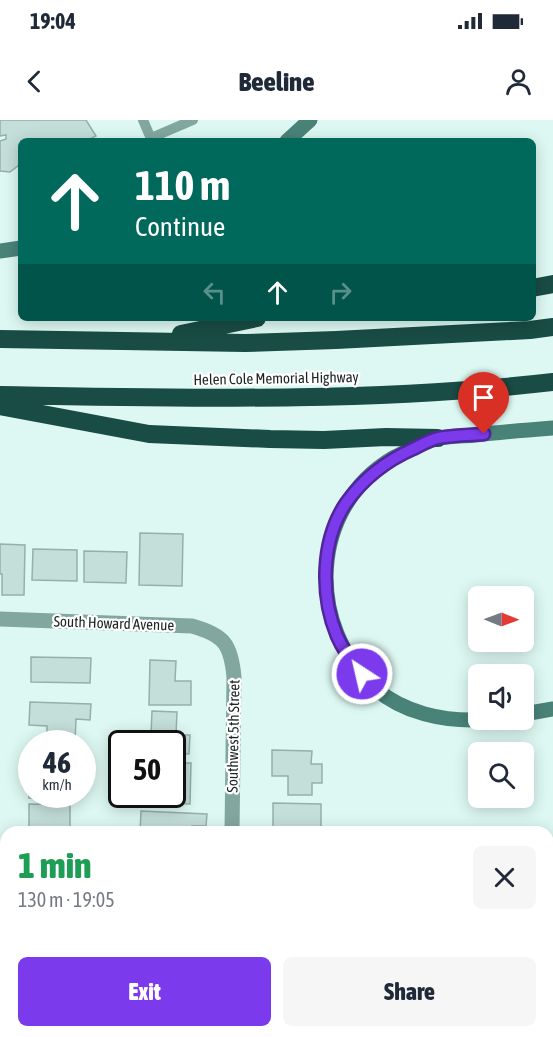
<!DOCTYPE html>
<html lang="en">
<head>
<meta charset="utf-8">
<style>
	:root { --surface:#fff; --page:#f6f6f7; --text:#1f2937; --muted:#747a83; --accent:#7c3aed }
	body { margin:0; font-family:"Asap Condensed",sans-serif; background:var(--page); color:var(--text); height:100vh; display:flex; flex-direction:column; font-size:22px; white-space:nowrap }
	* { box-sizing:border-box; margin:0 }
	p { font-size:20px; color:var(--muted) }
	.icon { flex:none; width:33px; height:33px; fill:none; stroke:currentColor; stroke-width:2; stroke-linecap:round; stroke-linejoin:round }
	.map { position:relative; flex:1; overflow:hidden }
	.drawer { position:absolute; left:0px; top:706px; width:554px; height:212px; display:flex; flex-direction:column; background:var(--surface); border-radius:18px 18px 0 0; box-shadow:0 3px 15px #0003 }
	.drawer>* { flex:none }
	.banner { position:absolute; left:18px; top:18px; width:518px; height:183px; border-radius:9px; box-shadow:0 3px 15px #0003; background:#00695c; color:#fff; overflow:hidden }
	.needle { width:39px; rotate:91deg }
	.buttons { position:absolute; left:468px; top:466px; display:grid; gap:12px }
	.buttons a { display:grid; place-items:center; width:66px; height:66px; border-radius:9px; background:var(--surface); box-shadow:0 3px 15px #0003; font-size:30px }
	.speed { position:absolute; left:18px; top:610px; display:flex; gap:12px; font-size:30px; font-weight:700; text-align:center }
	.speed>* { display:grid; place-content:center; width:78px; height:78px; border-radius:50%; background:var(--surface); box-shadow:0 3px 15px #0003; line-height:1 }
	.speed small { font-size:15px; font-weight:400 }
	.speed .limit { border:3px solid #111; border-radius:9px; background:#fff; color:#111 }
	.pin { position:absolute; display:grid; place-items:center; width:51px; height:51px; color:#fff; margin:-62px -26px; border-radius:50% 50% 50% 0; rotate:-45deg; box-shadow:0 0 6px #0007 }
	.pin .icon { rotate:45deg }
	.me { position:absolute; width:66px; margin:-33px; rotate:325deg; stroke-linejoin:round; filter:drop-shadow(0 0 4px #0008) }
	.turn { display:flex; align-items:center; gap:21px; height:126px; padding:0 18px; font-size:27px }
	.turn .icon { width:78px; height:78px; stroke-width:2.5 }
	.turn b { display:block; font-size:42px; line-height:51px }
	.lanes { display:flex; align-items:center; height:57px; padding:0 18px; background:#0003; justify-content:center; gap:30px; direction:ltr }
	.lanes .off { opacity:.35 }
	.round { display:grid; place-items:center; flex:none; width:63px; height:63px; border-radius:9px; background:var(--page) }
	.headline { display:flex; align-items:center; justify-content:space-between; height:102px; padding:0 18px }
	h1 { font-size:36px; font-weight:800; line-height:45px; color:#1e9e55 }
	.primary-button { display:flex; gap:12px; margin-top:auto; padding:12px 18px }
	.primary-button a { flex:1; height:69px; border-radius:9px; background:var(--accent); color:#fff; font-size:24px; font-weight:800; line-height:69px; text-align:center }
	.primary-button a+a { background:var(--page); color:var(--text) }
	.status { display:flex; justify-content:space-between; align-items:center; height:42px; padding:0 30px; background:var(--surface); direction:ltr }
	.status svg { height:16px; fill:currentColor }
	header { display:flex; justify-content:space-between; align-items:center; height:78px; padding:0 18px; background:var(--surface); font-size:27px; font-weight:800 }
	.map>svg:first-child { display:block }
	.building { fill:#c4ded9; stroke:#95afa9; stroke-width:1.5 }
	.lines { fill:none; stroke-linecap:round; stroke-linejoin:round }
	.lane { stroke:#82a79f; stroke-width:10 }
	.street { stroke:#82a79f; stroke-width:15 }
	.secondary { stroke:#498378; stroke-width:15 }
	.highway { stroke:#194c44; stroke-width:18 }
	.route-casing { stroke:#51269a; stroke-width:15 }
	.route { stroke:#7c3aed; stroke-width:10 }
	.labels { text-anchor:middle; dominant-baseline:central; stroke-width:4.5; stroke-linejoin:round; paint-order:stroke }
	.street-label { font-size:15px; fill:#1b2523; stroke:#fff }
</style>
</head>
<body>
<div class="status"><b>19:04</b><svg viewBox="0 0 49 12"><path d="M0 12V9h3v3zM5 12V6h3v6zM10 12V3h3v9zM15 12V0h3v12zM26 1h20v11H26zM47 4h2v5h-2z"/></svg></div>
<header><svg class="icon" aria-label="back" viewBox="0 0 24 24"><path d="M15 5l-7 7 7 7"/></svg>Beeline<svg class="icon" aria-label="person" viewBox="0 0 24 24"><circle cx="12" cy="8" r="4"/><path d="M4 21q1-7 8-7t8 7"/></svg></header>
<div class="map">
<svg width="553" height="917" viewBox="0 0 553 917">
	<rect width="100%" height="100%" fill="#ddf8f2"/>
	<path class="building" d="M0,0H86L96,16L86,21H21V40L19,45L10,52L0,51V21L6,19V15L0,16Z
		M140,413L183,414L182,466L139,465Z
		M0,424L25,425L24,475H2V454H0Z
		M33,429L77,430V461L32,460Z
		M84,431L127,432L126,463L84,462Z
		M31,537L91,538L90,563L31,562Z
		M150,540L176,541L175,561H191V585H149Z
		M30,582L91,584L90,600L76,599L75,622H47V606L29,605Z
		M152,591L177,592L176,615H190L189,634L172,633V624H139V614H151Z
		M272,630L312,631L311,644H322V663H312V675H288V656H272Z
		M30,632H32V675H64V679L29,678Z
		M172,643H191L190,684L157,683V675H172Z
		M273,683L321,684V712H285V709H273Z
		M29,684L70,685V712H29Z
		M141,691L207,694L206,706H192V712H140Z
		M548,798H553V917H538V912H548Z
		M44,912H70V917H44Z
		M159,912H189L188,917H159Z
		M271,912H310V917H271Z
		M366,912H411V917H366Z"/>
	<g class="lines">
		<path class="lane" d="M143,0L152,21
			M151,18L193,0
			M548,777H553
			M441,917V912"/>
		<path class="street" d="M0,499L192,506C224,515 231,524 234,557L232,712
			M229,917V912"/>
		<path class="secondary" d="M287,21L310,0
			M0,131L21,128
			M524,594L553,589
			M478,600C443,601 404,593 376,569C305,506 309,388 393,338C405,332 427,321 439,318C451,316 464,316 476,315C501,312 527,310 553,308"/>
		<path class="highway" d="M532,168L553,164
			M181,214L257,198
			M0,219L245,223L336,220L530,210L553,207
			M0,275C184,278 370,283 553,262
			M0,286L149,314L270,319L324,320L386,317L438,318"/>
	</g>
	<g class="lines">
		<g class="route-casing">
			<path id="route" d="M362,554C352,542 343,530 337,516C320,475 321,420 346,383C363,359 386,341 413,329C421,325 430,320 438,318C453,315 469,315 484,314"/>
		</g>
		<use href="#route" class="route"/>
	</g>
	<g class="labels">
		<g class="street-label">
			<text transform="translate(276 258) rotate(-1)">Helen Cole Memorial Highway</text>
			<text transform="translate(114 503) rotate(2)">South Howard Avenue</text>
			<text transform="translate(233 616) rotate(-89)">Southwest 5th Street</text>
		</g>
	</g>
</svg>
<div class="buttons">
<a><svg class="needle" viewBox="-14 -14 28 28"><path d="M0-13l5 13h-10z" fill="#e53935"/><path d="M0 13l5-13h-10z" fill="#747a83"/></svg></a>
<a><svg class="icon" aria-label="sound" viewBox="0 0 24 24"><path d="M4 9h4l5-4v14l-5-4H4zM17 9q2 3 0 6"/></svg></a>
<a><svg class="icon" aria-label="search" viewBox="0 0 24 24"><circle cx="10" cy="10" r="6"/><path d="M15 15l6 6"/></svg></a>
</div>
<div class="speed"><div>46<small>km/h</small></div><div class="limit">50</div></div>
<div class="pin" style="left:484px;top:314px;background:#d93025"><svg class="icon" aria-label="arrive" viewBox="0 0 24 24"><path d="M6 21V4h12l-3 4 3 4H6"/></svg></div>
<svg class="me" style="left:362px;top:554px" viewBox="-20 -20 40 40"><circle r="17" fill="#7c3aed" stroke="#fff" stroke-width="3"/><path d="M0-11L8 9 0 5-8 9z" fill="#fff"/></svg>
<div class="banner">
<div class="turn"><svg class="icon" aria-label="ahead" viewBox="0 0 24 24"><path d="M12 20V5M6 11l6-6 6 6"/></svg><div><b>110 m</b>Continue</div></div>
<div class="lanes"><svg class="icon off" aria-label="left" viewBox="0 0 24 24"><path d="M17 20v-9H6M10 6l-5 5 5 5"/></svg><svg class="icon" aria-label="ahead" viewBox="0 0 24 24"><path d="M12 20V5M6 11l6-6 6 6"/></svg><svg class="icon off" aria-label="right" viewBox="0 0 24 24"><path d="M7 20v-9h11M14 6l5 5-5 5"/></svg></div>
</div>
<section class="drawer">
<div class="headline"><div><h1>1 min</h1><p>130 m · 19:05</p></div><a class="round"><svg class="icon" aria-label="close" viewBox="0 0 24 24"><path d="M6 6l12 12M18 6L6 18"/></svg></a></div>
<div class="primary-button"><a>Exit</a><a>Share</a></div>
</section>
</div>
</body>
</html>
